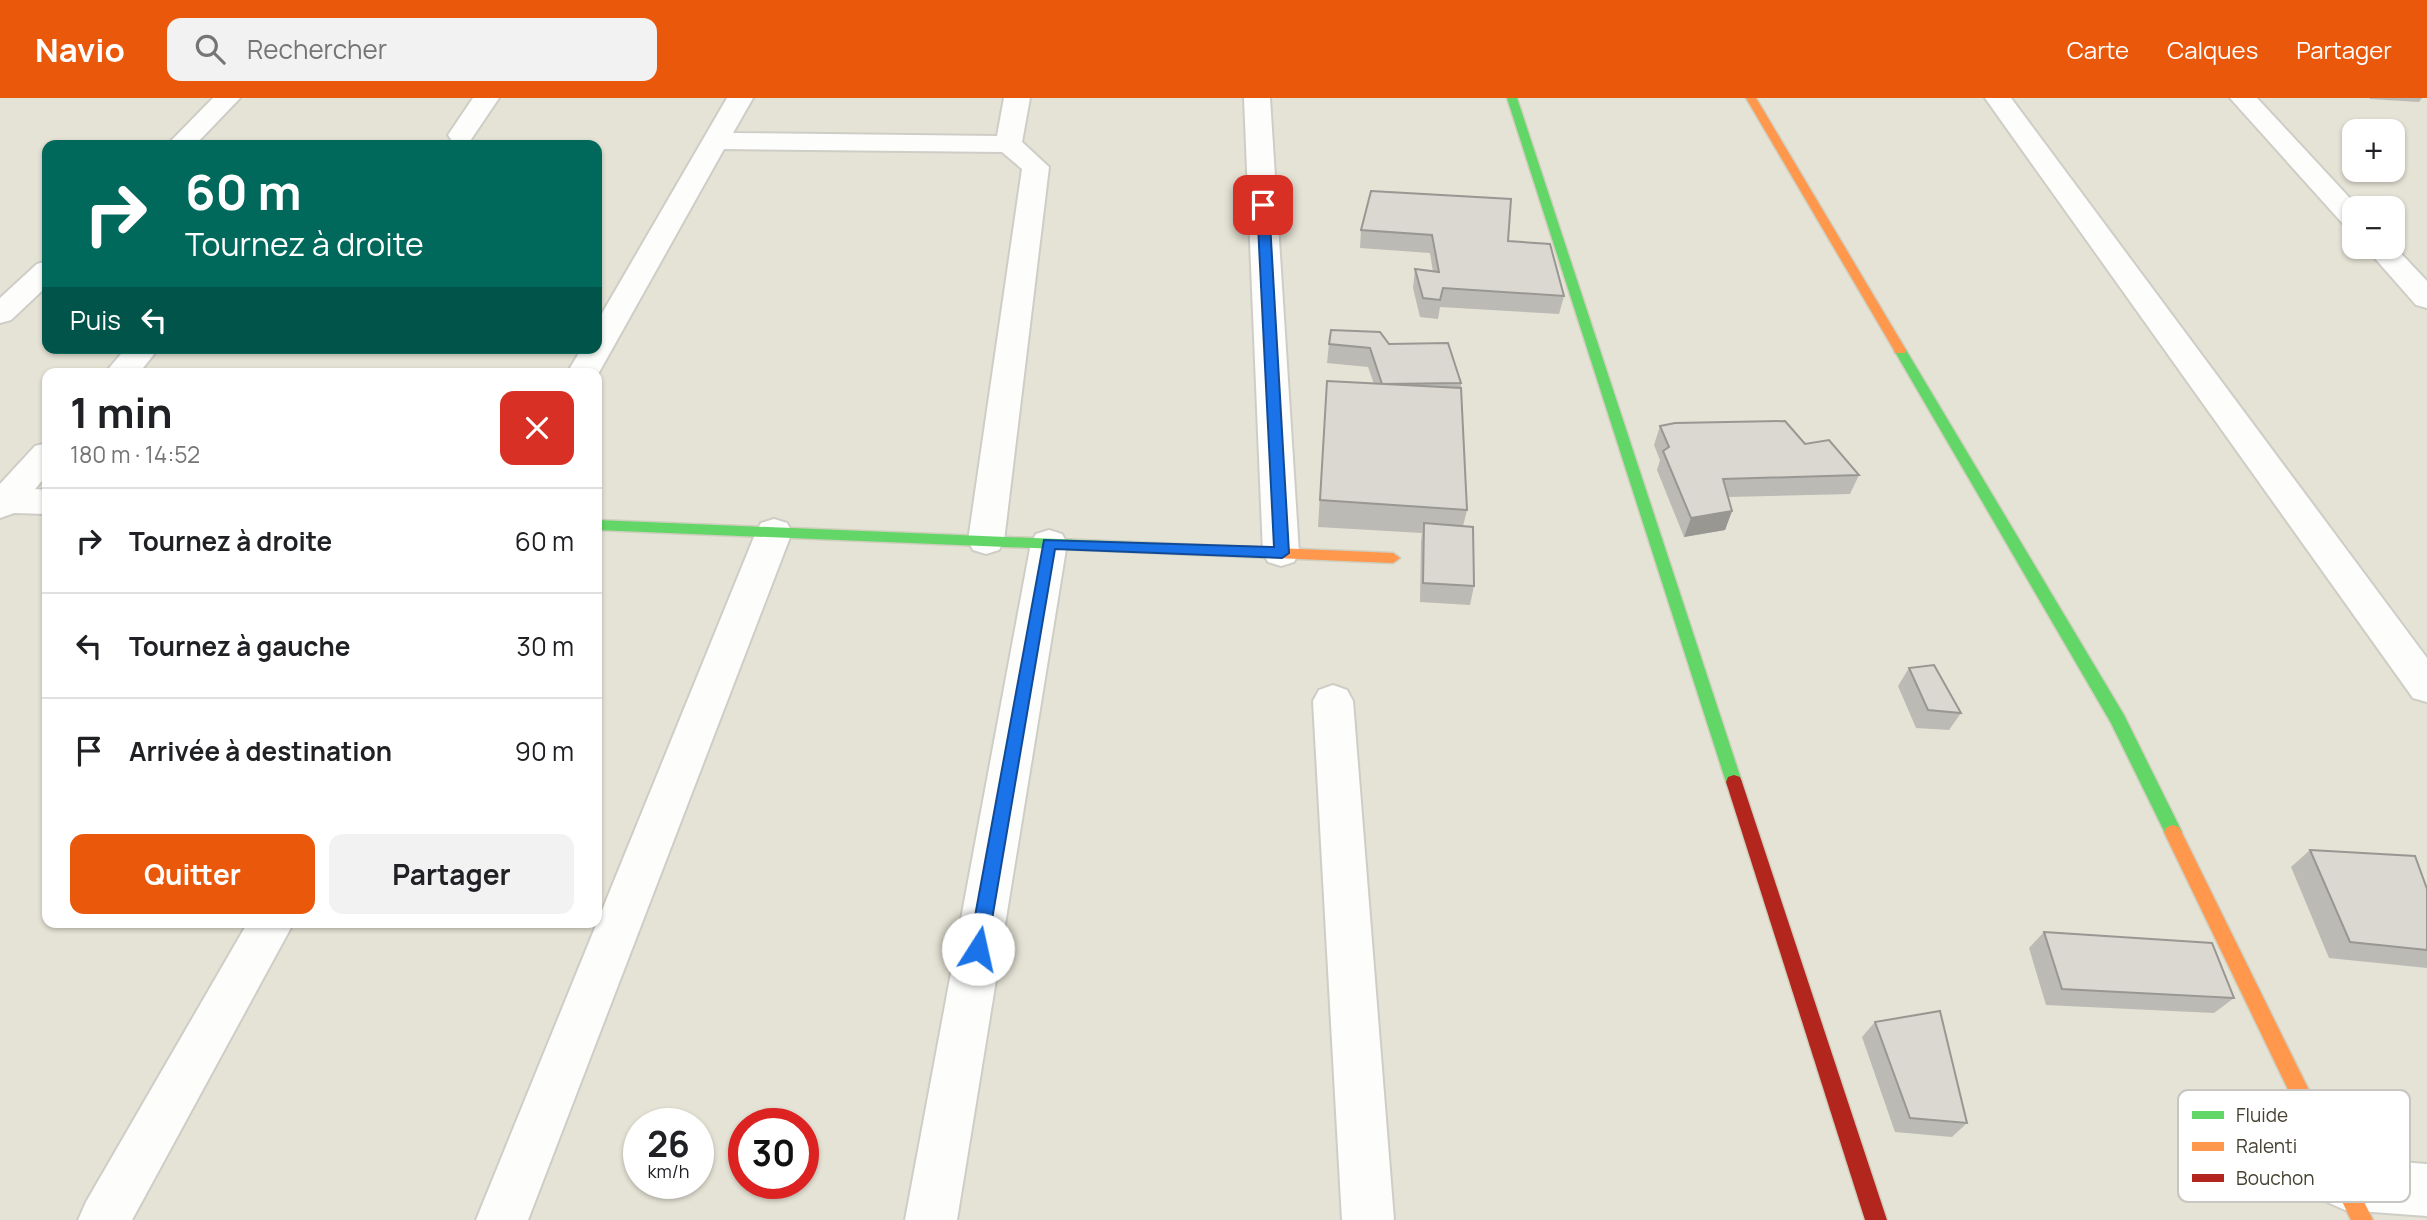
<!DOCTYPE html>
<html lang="fr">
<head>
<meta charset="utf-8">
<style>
	:root { --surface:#fff; --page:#f2f2f2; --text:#202124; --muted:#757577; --line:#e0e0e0; --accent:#ea580c }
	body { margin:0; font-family:Manrope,sans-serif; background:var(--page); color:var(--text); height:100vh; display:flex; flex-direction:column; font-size:26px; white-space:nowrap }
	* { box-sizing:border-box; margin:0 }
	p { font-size:23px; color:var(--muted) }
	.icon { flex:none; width:38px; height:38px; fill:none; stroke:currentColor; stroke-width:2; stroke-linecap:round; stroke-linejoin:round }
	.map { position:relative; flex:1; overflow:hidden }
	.panel { position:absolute; left:42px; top:270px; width:560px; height:560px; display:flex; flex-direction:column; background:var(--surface); border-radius:14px; box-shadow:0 2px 5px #0004 }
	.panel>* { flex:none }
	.top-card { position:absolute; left:42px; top:42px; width:560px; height:214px; border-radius:14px; box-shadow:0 2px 5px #0004; background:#00695c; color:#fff; overflow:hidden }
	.tools { position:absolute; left:2342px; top:21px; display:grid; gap:14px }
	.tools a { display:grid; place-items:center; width:63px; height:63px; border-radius:14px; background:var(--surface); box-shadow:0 2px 5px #0004; font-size:35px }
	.speed { position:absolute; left:623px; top:1010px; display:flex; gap:14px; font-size:35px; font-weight:700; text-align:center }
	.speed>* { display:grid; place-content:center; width:91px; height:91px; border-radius:50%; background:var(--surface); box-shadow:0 2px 5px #0004; line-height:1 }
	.speed small { font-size:18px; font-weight:400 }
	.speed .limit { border:10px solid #d22; background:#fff; color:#111 }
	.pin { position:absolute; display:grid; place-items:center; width:60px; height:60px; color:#fff; margin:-30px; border-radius:14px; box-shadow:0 4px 10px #0006 }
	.me { position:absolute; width:77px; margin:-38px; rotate:10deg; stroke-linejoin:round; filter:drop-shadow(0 0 5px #0008) }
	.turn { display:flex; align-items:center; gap:24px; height:147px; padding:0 28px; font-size:32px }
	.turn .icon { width:91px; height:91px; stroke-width:2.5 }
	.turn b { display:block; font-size:49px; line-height:60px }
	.then { display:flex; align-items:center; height:66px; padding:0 28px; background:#0003; gap:14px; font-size:26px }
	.round { display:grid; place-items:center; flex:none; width:74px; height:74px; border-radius:14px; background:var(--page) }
	.head { display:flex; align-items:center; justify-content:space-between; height:119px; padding:0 28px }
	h1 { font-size:42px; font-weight:700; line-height:52px }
	.button { display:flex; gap:14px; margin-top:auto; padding:14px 28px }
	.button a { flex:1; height:80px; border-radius:14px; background:var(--accent); color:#fff; font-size:28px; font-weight:700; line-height:80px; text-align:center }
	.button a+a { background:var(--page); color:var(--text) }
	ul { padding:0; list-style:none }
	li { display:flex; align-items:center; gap:21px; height:105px; padding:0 28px; border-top:2px solid var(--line) }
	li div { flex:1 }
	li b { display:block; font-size:26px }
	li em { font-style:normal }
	header { display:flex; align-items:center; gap:42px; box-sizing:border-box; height:98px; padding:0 35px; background:var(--accent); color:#fff }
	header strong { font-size:33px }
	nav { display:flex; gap:38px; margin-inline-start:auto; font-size:24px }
	.search { width:490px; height:63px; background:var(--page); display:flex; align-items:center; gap:18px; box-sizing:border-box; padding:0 24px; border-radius:14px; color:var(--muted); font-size:26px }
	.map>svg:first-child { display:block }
	.residential { fill:#e5e3d5; fill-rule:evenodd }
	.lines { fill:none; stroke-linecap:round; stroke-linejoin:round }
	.street-casing { stroke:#cecdc6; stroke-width:4 }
	.fast-casing { stroke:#d0cebe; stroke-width:3 }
	.slow-casing { stroke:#d0cebe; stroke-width:3 }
	.jam-casing { stroke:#d0cebe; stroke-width:3 }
	.street { fill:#fdfdfc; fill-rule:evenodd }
	.fast { fill:#63d668; fill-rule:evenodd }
	.slow { fill:#ff974d; fill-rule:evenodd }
	.jam { fill:#b3261e; fill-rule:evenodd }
	.wall { fill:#bbbab4 }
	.shaded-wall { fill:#999792 }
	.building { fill:#dad8d1; stroke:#999792; stroke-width:2 }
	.route { fill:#1a73e8; stroke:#114b97; stroke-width:2 }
	.key { fill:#fff; stroke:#c8c6c2; stroke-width:2 }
	.key-label { font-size:19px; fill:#474233 }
</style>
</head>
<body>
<header>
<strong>Navio</strong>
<div class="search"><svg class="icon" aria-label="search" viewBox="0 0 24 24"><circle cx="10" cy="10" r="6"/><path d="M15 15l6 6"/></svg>Rechercher</div>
<nav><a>Carte</a><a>Calques</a><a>Partager</a></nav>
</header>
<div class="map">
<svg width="2427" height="1122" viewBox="0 0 2427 1122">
	<rect width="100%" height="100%" fill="#f0efe8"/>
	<path class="residential" d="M0,0H2427V1122H0ZM2354,33H2392V72H2354ZM47,47H597V250H47ZM2354,110H2392V149H2354ZM47,275H597V824H47ZM639,1026H698V1085H639ZM744,1026H803V1085H744Z"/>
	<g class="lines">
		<g class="street-casing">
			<path id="street" d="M213,0H240L195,47H167Z
				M473,0H499L470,43L461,45L452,43L448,37Z
				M727,0H753L733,35L997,38L1004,0H1030L1022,44L1049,69L1004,443L999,452L986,456L973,452L968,443L1022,71L1002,54L724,51L597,278V275H567L582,250H597V224Z
				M1244,0H1270L1299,455L1294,464L1281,468L1268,464L1263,455Z
				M1985,0H2011L2427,560V604L2413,600Z
				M2230,0H2257L2359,110H2354V129L2344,127Z
				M2392,146L2427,183V210L2416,207L2365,149H2392Z
				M47,163V188L11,222L0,225V200L37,166Z
				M126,250H159L139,275H105Z
				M47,345V377L35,391L47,392V416L14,415L0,420V386L35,348Z
				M774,421L787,425L792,434L528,1122H476L756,434L761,425Z
				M1049,432L1062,436L1067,445L957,1122H905L1031,445L1036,436Z
				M1333,587L1347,592L1353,603L1394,1122H1342L1313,603L1319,592Z
				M248,824H294L132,1122H78L86,1104Z
				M2345,1060L2427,1066V1118L2345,1112L2327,1104L2319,1086L2327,1068Z"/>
		</g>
		<g class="fast-casing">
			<path id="fast" d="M1507,0H1517L1742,684L1740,689L1734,691L1728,689L1726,684Z
				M1900,248L1906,252L2124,617L2182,734L2179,739L2173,741L2167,739L2111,625L1894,252Z
				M597,422L1130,444L1137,449L1130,454L597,432Z"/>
		</g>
		<g class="slow-casing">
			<path id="slow" d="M1746,0H1756L1906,252L1905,255H1895L1894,252Z
				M1130,444L1393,455L1400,460L1393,465L1130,454L1123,449Z
				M2173,727L2179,729L2373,1122H2351L2164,734L2167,729Z"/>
		</g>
		<g class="jam-casing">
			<path id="jam" d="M1734,677L1740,679L1742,684L1887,1122H1865L1726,684L1728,679Z"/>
		</g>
		<use href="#street" class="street"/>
		<use href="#fast" class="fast"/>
		<use href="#slow" class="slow"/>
		<use href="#jam" class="jam"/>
	</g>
	<path class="wall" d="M2369,0H2422L2419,4L2370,1Z
		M1361,132L1508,143L1564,198L1559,216L1440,209L1438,221L1420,219L1413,190L1415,171L1433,174L1430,155L1360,150Z
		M1329,246H1389L1461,285V290L1467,412L1463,428L1474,488L1470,507L1420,504L1421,444L1422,435L1318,429L1327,283L1374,286L1368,269L1327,265Z
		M1660,328L1805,346L1859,377L1850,396L1728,399L1732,413L1725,432L1684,439L1657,372L1660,362L1654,347Z
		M1909,570L1961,615L1949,632L1916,630L1898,588Z
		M2310,752L2427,791V870L2329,860L2291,769Z
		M2044,834L2234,900L2214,915L2046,907L2029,850Z
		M1875,924L1967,1025L1952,1039L1895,1034L1862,939Z"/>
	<path class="shaded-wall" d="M1732,413L1725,432L1684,439L1691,420Z"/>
	<path class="building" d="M1371,93L1511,101L1508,143L1550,146L1564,198L1443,190L1440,202L1423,200L1415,171L1439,174L1432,137L1361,132Z
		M1331,232L1380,234L1389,246L1448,245L1461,285L1382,286L1370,250L1329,246Z
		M1327,283L1461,290L1467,412L1320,402Z
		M1785,323L1805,346L1829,342L1859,377L1723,381L1732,413L1691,420L1663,353L1669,349L1660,328L1675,325Z
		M1424,425L1473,429L1474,488L1423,485Z
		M1934,567L1961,615L1928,612L1909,570Z
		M2310,752L2415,758L2427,791V852L2350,844Z
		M2044,834L2212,845L2234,900L2062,891Z
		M1940,913L1967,1025L1910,1020L1875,924Z"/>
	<path class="route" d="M1263,104L1269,107L1289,455L1282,460L1055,451L987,851L985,857L978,860L971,857L969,851L1044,442L1274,449L1257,107Z"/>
	<rect x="2178" y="992" width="232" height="112" rx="10" class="key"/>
	<rect x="2192" y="1013" width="32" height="8" fill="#63d668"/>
	<rect x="2192" y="1044" width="32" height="9" fill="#ff974d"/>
	<rect x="2192" y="1076" width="32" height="8" fill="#b3261e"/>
	<g class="key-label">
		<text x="2236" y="1024">Fluide</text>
		<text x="2236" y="1055">Ralenti</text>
		<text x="2236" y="1087">Bouchon</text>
	</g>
</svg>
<div class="tools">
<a>+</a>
<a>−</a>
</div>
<div class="speed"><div>26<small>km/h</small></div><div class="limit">30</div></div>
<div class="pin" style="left:1263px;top:107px;background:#d93025"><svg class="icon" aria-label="arrive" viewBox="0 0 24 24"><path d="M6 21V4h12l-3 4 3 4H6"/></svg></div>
<svg class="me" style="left:978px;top:851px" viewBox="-20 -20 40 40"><circle r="19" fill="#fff"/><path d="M0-13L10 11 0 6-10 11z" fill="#1a73e8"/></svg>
<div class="top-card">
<div class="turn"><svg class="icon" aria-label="right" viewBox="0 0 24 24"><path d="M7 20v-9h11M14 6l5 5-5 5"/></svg><div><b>60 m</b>Tournez à droite</div></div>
<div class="then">Puis<svg class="icon" aria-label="left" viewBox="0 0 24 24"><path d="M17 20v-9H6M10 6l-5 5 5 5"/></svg></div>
</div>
<section class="panel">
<div class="head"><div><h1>1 min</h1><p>180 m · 14:52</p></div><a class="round" style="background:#d93025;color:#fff"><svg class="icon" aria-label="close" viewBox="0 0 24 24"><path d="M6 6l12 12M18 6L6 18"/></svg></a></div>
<ul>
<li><svg class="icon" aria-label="right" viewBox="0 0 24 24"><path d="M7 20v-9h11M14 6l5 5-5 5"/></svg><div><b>Tournez à droite</b></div><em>60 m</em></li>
<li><svg class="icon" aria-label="left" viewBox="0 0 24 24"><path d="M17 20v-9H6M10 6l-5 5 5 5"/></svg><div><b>Tournez à gauche</b></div><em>30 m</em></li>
<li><svg class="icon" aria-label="arrive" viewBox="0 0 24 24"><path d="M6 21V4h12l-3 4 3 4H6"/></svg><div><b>Arrivée à destination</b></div><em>90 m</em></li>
</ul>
<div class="button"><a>Quitter</a><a>Partager</a></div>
</section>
</div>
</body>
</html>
